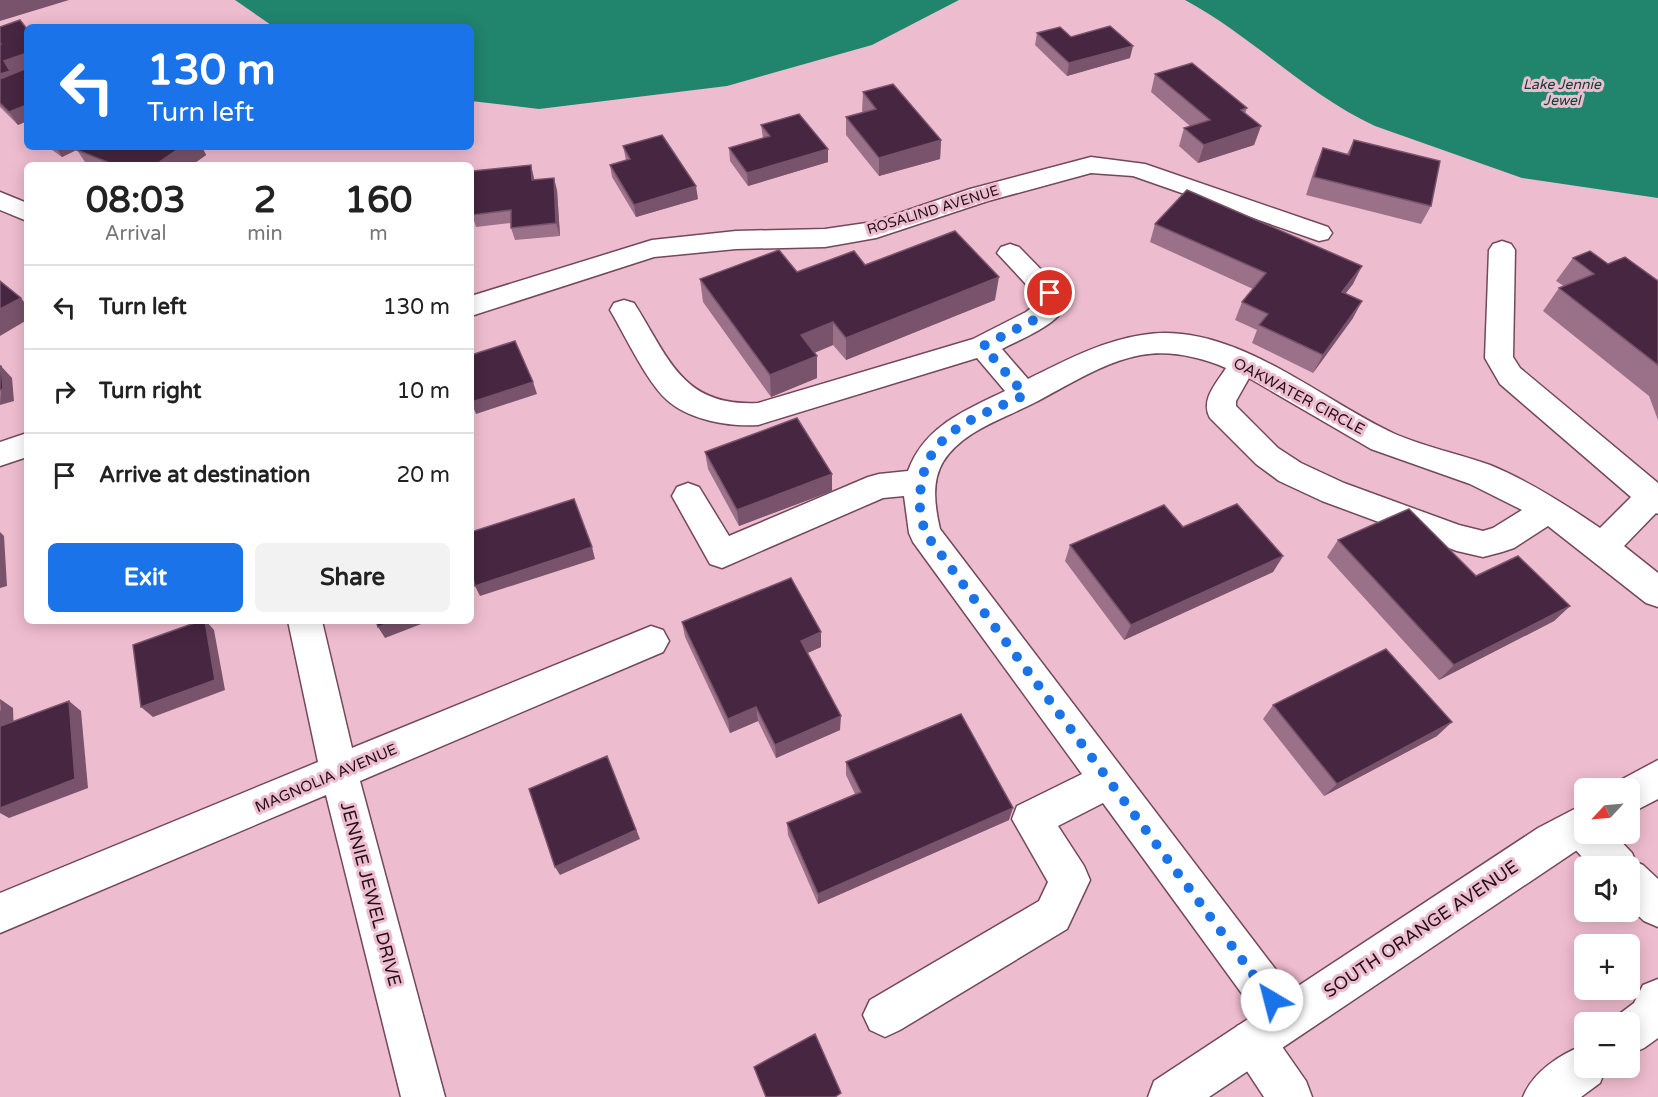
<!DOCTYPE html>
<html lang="en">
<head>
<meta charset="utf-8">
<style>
	:root { --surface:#fff; --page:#f2f2f2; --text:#222; --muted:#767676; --line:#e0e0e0; --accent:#1a73e8 }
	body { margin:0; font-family:"Varela Round",sans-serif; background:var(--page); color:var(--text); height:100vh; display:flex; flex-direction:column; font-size:22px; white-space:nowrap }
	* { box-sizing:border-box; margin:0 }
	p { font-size:20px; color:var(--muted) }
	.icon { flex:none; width:33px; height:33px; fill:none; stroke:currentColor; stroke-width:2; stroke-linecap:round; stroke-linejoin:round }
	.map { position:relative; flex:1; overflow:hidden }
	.panel { position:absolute; left:24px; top:162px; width:450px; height:462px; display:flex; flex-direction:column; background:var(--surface); border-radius:9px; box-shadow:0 3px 15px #0003 }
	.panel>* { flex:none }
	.top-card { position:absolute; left:24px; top:24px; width:450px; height:126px; border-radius:9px; box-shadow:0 3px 15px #0003; background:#1a73e8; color:#fff; overflow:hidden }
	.needle { width:39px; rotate:244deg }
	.tools { position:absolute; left:1574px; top:778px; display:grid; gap:12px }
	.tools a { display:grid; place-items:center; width:66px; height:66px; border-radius:9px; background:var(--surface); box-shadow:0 3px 15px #0003; font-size:30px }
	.pin { position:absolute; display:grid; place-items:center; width:51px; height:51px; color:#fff; margin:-26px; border:3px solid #fff; border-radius:50%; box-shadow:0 2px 6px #0007 }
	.me { position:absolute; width:66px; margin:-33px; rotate:323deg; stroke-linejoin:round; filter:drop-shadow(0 0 4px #0008) }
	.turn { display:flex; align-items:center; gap:21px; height:126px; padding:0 24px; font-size:27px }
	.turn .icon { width:78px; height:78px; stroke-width:2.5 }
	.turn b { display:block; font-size:42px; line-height:51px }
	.eta { display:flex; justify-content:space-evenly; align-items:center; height:102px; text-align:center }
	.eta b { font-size:36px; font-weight:700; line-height:42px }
	.button { display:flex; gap:12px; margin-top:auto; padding:12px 24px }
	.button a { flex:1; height:69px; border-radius:9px; background:var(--accent); color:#fff; font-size:24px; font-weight:700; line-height:69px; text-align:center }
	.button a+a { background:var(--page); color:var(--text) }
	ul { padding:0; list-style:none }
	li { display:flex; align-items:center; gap:18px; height:84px; padding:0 24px; border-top:2px solid var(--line) }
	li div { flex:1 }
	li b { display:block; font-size:22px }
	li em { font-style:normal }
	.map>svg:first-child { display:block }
	.water { fill:#21846d }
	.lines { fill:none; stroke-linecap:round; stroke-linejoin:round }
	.minor-casing { stroke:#73485a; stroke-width:3 }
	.major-casing { stroke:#73485a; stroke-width:3 }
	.minor { fill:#fff; fill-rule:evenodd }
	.major { fill:#fff; fill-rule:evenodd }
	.wall { fill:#9a7188 }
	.shaded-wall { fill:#78536b }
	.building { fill:#462640; stroke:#78536b; stroke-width:1.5 }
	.route { stroke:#1a73e8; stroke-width:10; stroke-dasharray:0 18 }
	.labels { text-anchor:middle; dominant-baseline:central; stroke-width:6; stroke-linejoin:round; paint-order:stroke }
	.far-water-label { font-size:14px; font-style:italic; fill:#0d4437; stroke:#eebccf }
	.far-street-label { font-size:14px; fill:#221018; stroke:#eebccf }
	.street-label { font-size:15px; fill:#221018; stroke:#eebccf }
	.near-street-label { font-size:18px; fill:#221018; stroke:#eebccf }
</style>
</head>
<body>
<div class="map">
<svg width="1658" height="1097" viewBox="0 0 1658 1097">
	<rect width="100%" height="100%" fill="#eebccf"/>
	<path class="water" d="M235,0H959L872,45L727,86L539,109L471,101V27H274Z
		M1185,0H1658V198L1522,178L1375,126C1306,94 1252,36 1185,0Z"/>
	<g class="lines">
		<g class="minor-casing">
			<path id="minor" d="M1091,157L1145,164L1328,227L1332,233L1328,239L1319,241L1133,176L1091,173L988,201L876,238L825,247L736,249L654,257L471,316V296L652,240L736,231L825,229L873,222L970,189Z
				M0,192L27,203V221L0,210Z
				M1502,241L1511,244L1515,250L1513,357L1520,368L1658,483V514L1656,513L1624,546L1658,573V607L1646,603L1548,526L1514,548L1502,552L1483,557L1457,551L1322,501L1279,481L1256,464L1210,418C1200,400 1216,384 1226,368C1200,357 1170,350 1141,355C1103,362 1067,386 1034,403C1003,419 962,431 943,462C931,482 935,507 940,529L1302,1004L1309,1019L1302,1034L1287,1041L1274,1035L1306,1081L1312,1097H1264L1237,1056L1230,1041L1237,1026L1252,1019L1264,1024L1103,803L1058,826L1084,866L1090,880L1067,929L900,1030L885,1037L870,1030L863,1015L870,1000L1039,901L1048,882L1012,819L1017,806L1082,774L913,542L909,533L904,496L883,498L722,568L710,564L672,496L677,487L688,483L699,487L729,536L868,477L879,474L908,471C924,426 966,410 1005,391L977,358L758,425C729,427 689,420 667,400C646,381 625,335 610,310L614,303L624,300L634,303C669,358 682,407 758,403L973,339L1026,312L1036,304V295L997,253L1001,247L1010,244L1019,247L1064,293C1064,297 1065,303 1064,307C1059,324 1017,341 1002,349L1028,379C1064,361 1102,341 1142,335C1231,319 1320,400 1395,434C1425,447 1459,454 1490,465C1529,481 1565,504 1600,528L1631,497L1500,384L1485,358L1489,250L1493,244ZM1249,378L1371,449L1470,484L1522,510L1493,528L1483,531L1459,525L1344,483L1301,463L1278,448L1236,406V401Z
				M27,433V457L0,466V442Z
				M288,621H322L352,748L651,626L663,630L669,641L663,652L360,781L445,1097H401L326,795L0,933V893L318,762Z
				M1584,816V834H1614L1632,853L1636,862L1643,865L1658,879V927L1644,921L1629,907V867H1591L1573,847L1567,834L1573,821Z
				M1658,979V1038L1644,1048L1629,1055V1023H1611L1614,1018L1634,1003L1643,985Z
				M1584,1045V1068H1606L1600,1083L1581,1097H1523C1533,1072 1559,1055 1584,1045Z"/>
		</g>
		<g class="major-casing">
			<path id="major" d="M1658,760V799L1629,814V789H1613L1615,783Z
				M1584,804V834H1599L1598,836L1209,1097H1148L1154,1081L1538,828Z"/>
		</g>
		<use href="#minor" class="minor"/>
		<use href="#major" class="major"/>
	</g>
	<path class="wall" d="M0,27L27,29V121L18,125L0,107Z
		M1037,33L1071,37L1130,58L1067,76L1035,45Z
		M1155,74L1247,108L1245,114L1261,126L1254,145L1198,163L1179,146L1184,128L1190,126L1151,92Z
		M863,92L941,140L940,159L879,176L846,135V117L863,112L862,111Z
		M761,125L828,149V162L748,186L730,161L729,148L763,138Z
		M1354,140L1431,206L1421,224L1306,195L1315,167L1323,148L1347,154Z
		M623,146L698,199L636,217L612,177L610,165L626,160Z
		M48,147H202L206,155L192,165H87L77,150L79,149L62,157Z
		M534,178V180L557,190L560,236L515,240L511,228V223L476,227L472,215Z
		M1155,224L1353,284L1345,293L1353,318L1313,373L1252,343L1257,330L1235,320L1242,302L1253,289L1150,242Z
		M1573,258L1608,264L1658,281V420L1649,396L1543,311L1559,288L1564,286L1556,281Z
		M865,265L995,300L846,360L833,345L814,353L817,378L771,397L703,302L700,279L797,272Z
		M705,452L832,491L739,526L708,469Z
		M1338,540L1476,576L1570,606L1554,621L1439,680L1327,557Z
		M1070,545L1283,556L1273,572L1124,640L1065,561Z
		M682,622L821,647L807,653L840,730L776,758L758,721L730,733L685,637Z
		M1273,705L1437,736L1324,796L1263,719Z
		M846,762L1009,820L818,904L788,835L787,823L855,794L846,775Z"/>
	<path class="shaded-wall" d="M0,0H69L0,21Z
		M1133,46L1130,58L1067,76L1069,63Z
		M27,53V69L0,90V74L4,61Z
		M27,105V121L18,125L9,112Z
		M1261,126L1254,145L1198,163L1204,145Z
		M941,140L940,159L879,176V158Z
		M56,147H82L62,157Z
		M181,147H202L206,155L192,165H155Z
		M828,149V162L748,186L747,173Z
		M531,165L534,178L535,193L532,180Z
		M554,178L557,190L560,236L556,223Z
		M696,186L698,199L636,217L634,205Z
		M1362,266L1353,284L1333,310L1342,292Z
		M999,277L995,300L846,360V338Z
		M21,298L27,306V320L0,336V309Z
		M1362,301L1353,318L1313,373L1323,355Z
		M833,322V345L802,358L801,335Z
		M817,356V378L771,397L770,375Z
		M1,366L12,378L14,401L0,405Z
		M533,382L537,394L476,414L472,404L471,405V401Z
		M832,474V491L739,526L737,510Z
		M0,532L4,536L7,586L0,588Z
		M592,547L595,559L480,596L475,586Z
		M1283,556L1273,572L1124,640L1131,625Z
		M1570,606L1554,621L1439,680L1454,665Z
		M205,621H206L214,630L225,690L153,717L141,707Z
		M394,621H429L385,638L378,627Z
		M821,632V647L801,656V641Z
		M0,699L13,708L14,735L1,726Z
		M69,701L81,711L88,788L9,818L0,813V808Z
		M756,707L758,721L730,733L728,719Z
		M841,716L840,730L776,758L775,745Z
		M1452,722L1437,736L1324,796L1337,784Z
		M607,756L640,839L560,875L555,867Z
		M1013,808L1009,820L818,904V894Z"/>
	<path class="building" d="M20,20L27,29V53L4,61L10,71L0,74V44H1L0,42V27Z
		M1110,26L1133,46L1069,63L1037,33L1060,27L1071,37Z
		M1192,63L1247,108L1241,110L1261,126L1204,145L1184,128L1210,120L1155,74Z
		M27,68V105L9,112L0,103V79Z
		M893,84L941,140L879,158L846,117L876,109L863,92Z
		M799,114L828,149L747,173L729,148L770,136L761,125Z
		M662,135L696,186L634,205L610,165L630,159L623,146Z
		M1354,140L1440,161L1431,206L1314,177L1323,148L1349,155Z
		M82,147H181L155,165H115L77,150Z
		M531,165L532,180L554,178L556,223L511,228V210L472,215L473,171Z
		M1187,190L1362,266L1342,292L1362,301L1323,355L1259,325L1268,314L1242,302L1266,273L1155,224Z
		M955,231L999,277L846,338L833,322L801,335L817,356L770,375L700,279L779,250L797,272L854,251L865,265Z
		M1590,251L1608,264L1625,257L1658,281V365L1559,288L1594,274L1573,258Z
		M0,281L21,298L0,309Z
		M515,341L533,382L472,402L471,355Z
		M0,366H1L3,389L0,390Z
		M797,418L832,474L737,510L705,452Z
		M574,499L592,547L475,586L471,571V532Z
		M1237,504L1283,556L1131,625L1070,545L1164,505L1183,527Z
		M1409,509L1476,576L1518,556L1570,606L1454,665L1338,540Z
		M791,578L821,632L801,641L841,716L775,745L756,707L728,719L682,622Z
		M200,621H205L215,680L141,707L133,645Z
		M376,621H394L378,627Z
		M1386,649L1452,722L1337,784L1273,705Z
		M69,701L75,779L0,808V710L1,726Z
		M961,714L1013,808L818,894L787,823L861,792L846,762Z
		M607,756L636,830L555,867L529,789Z
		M815,1034L841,1093L835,1097H766L754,1067Z"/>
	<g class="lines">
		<path class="route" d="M1050,293V307L1036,319L983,346L1025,395C973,419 920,433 920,501C919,512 923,523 925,533L1272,1000"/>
	</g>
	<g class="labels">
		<g class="far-water-label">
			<text x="1562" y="84">Lake Jennie<tspan x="1562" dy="16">Jewel</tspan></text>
		</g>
		<g class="far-street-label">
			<text transform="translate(933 210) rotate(-17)">ROSALIND AVENUE</text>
		</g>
		<g class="street-label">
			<text transform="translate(1299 396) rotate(28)">OAKWATER CIRCLE</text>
			<text transform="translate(326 778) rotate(-23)">MAGNOLIA AVENUE</text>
		</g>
		<g class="near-street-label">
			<text transform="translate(371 894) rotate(75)">JENNIE JEWEL DRIVE</text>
			<text transform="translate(1421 929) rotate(-34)">SOUTH ORANGE AVENUE</text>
		</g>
	</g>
</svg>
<div class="tools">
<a><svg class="needle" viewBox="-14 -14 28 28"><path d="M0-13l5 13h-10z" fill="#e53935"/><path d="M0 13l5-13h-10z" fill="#767676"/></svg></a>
<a><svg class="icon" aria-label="sound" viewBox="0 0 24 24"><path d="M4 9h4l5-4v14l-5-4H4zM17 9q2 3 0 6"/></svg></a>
<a>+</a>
<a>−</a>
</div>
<div class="pin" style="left:1050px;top:293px;background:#d93025"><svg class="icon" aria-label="arrive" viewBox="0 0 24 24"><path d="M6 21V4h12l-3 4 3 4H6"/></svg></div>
<svg class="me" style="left:1272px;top:1000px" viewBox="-20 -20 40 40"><circle r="19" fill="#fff"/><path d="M0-13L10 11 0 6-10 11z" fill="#1a73e8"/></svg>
<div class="top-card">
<div class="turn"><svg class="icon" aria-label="left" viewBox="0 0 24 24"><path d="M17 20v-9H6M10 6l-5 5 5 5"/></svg><div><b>130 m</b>Turn left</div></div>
</div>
<section class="panel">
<div class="eta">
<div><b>08:03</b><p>Arrival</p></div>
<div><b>2</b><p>min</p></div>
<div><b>160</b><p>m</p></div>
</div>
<ul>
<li><svg class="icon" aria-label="left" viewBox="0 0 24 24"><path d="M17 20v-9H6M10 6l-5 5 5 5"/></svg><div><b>Turn left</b></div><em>130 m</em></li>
<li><svg class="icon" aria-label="right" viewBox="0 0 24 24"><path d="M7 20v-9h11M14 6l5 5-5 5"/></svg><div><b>Turn right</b></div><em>10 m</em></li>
<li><svg class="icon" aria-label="arrive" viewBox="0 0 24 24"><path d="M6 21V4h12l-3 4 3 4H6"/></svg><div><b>Arrive at destination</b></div><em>20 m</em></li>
</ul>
<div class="button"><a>Exit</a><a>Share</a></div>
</section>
</div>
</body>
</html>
